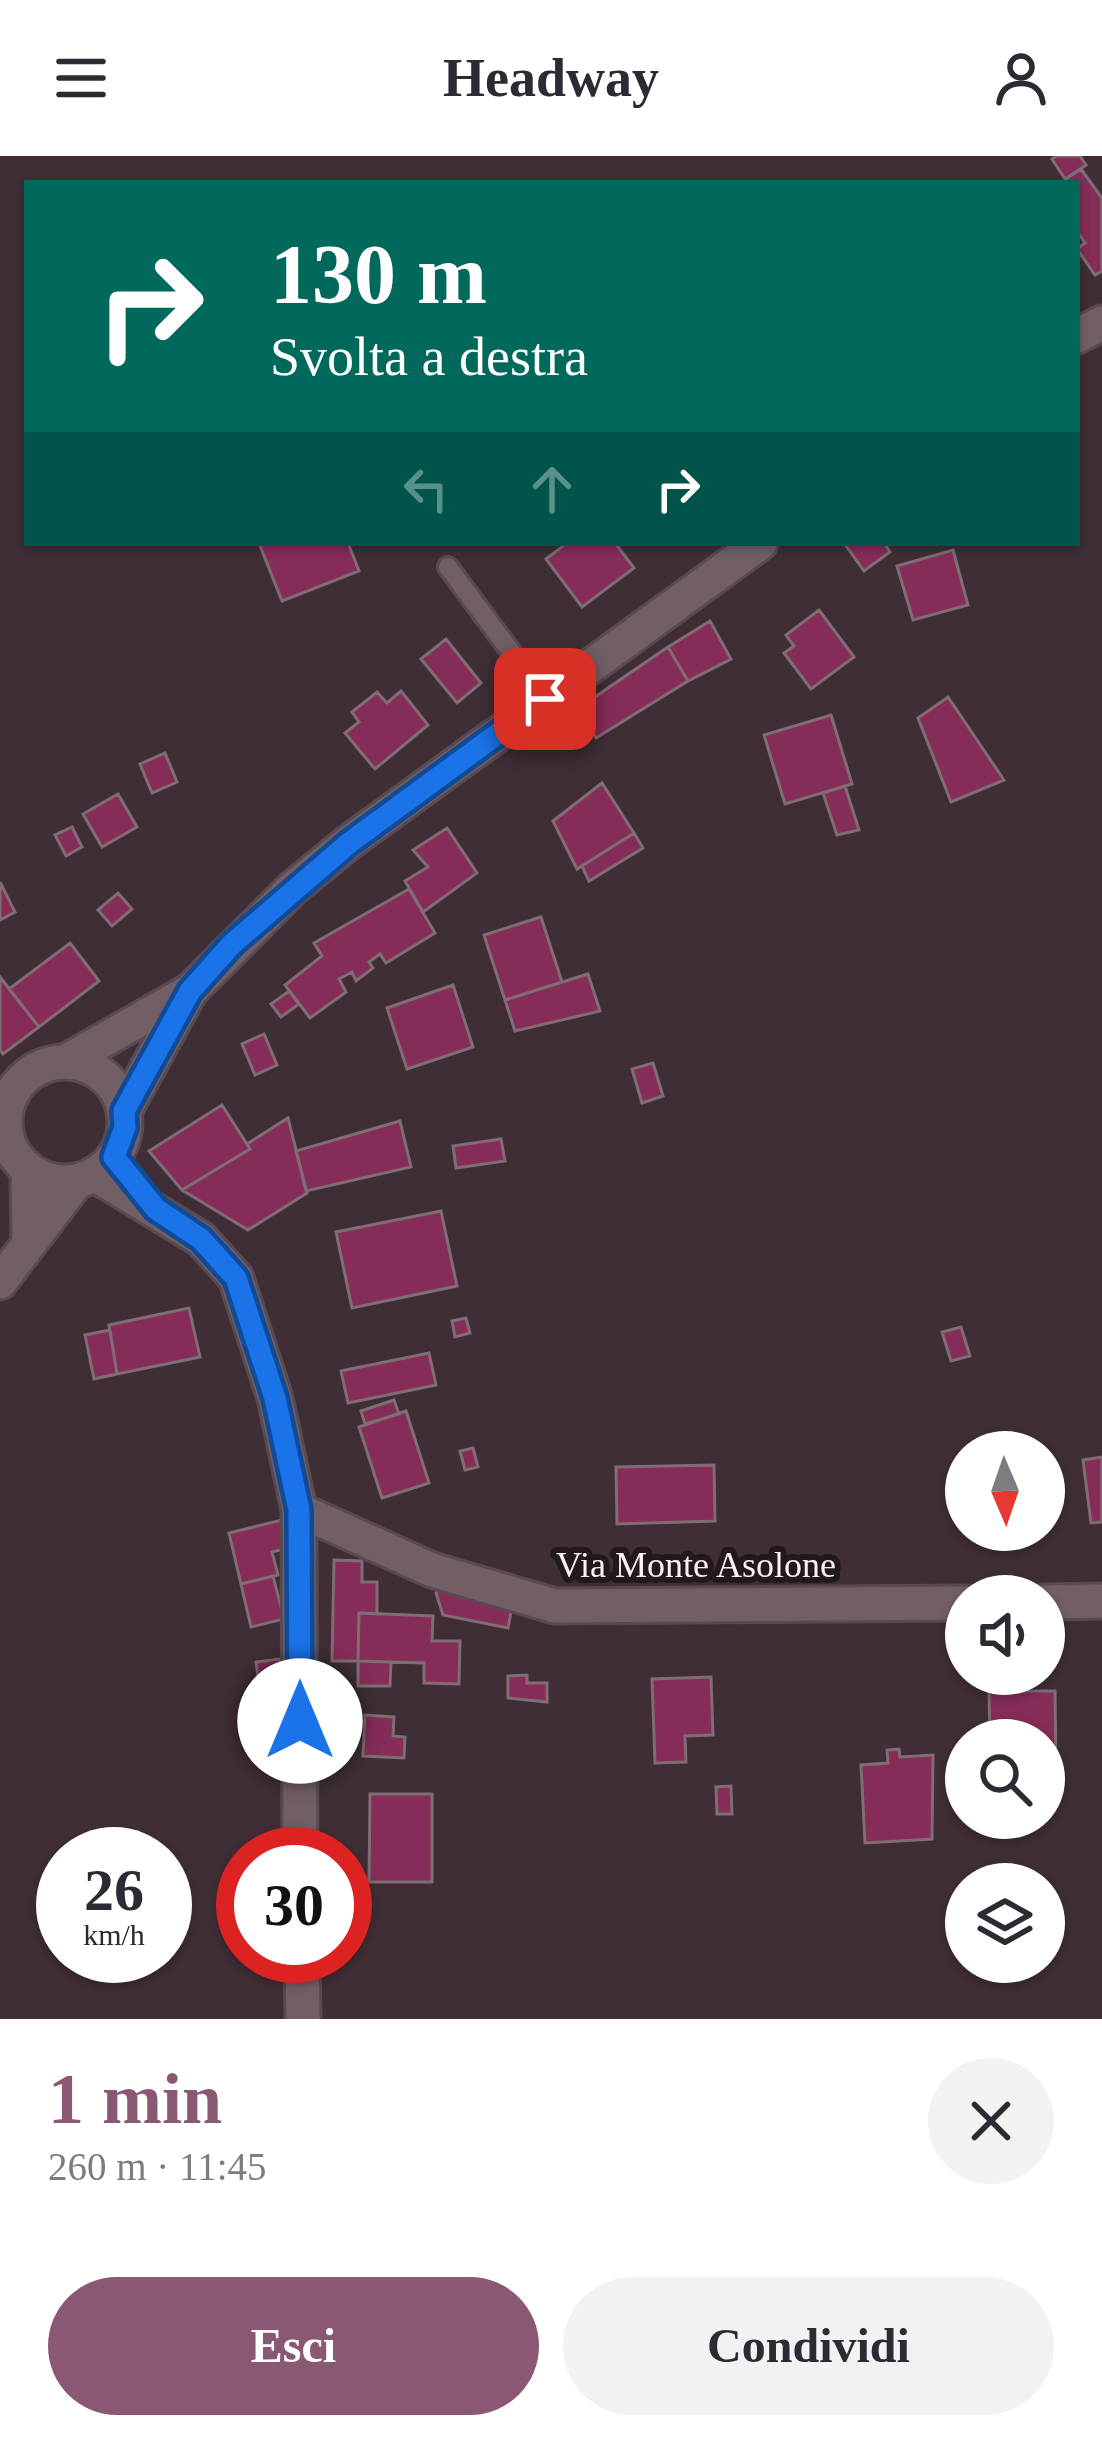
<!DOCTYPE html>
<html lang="it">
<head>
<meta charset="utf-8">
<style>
	:root { --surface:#fff; --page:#f2f2f3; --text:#2b2b33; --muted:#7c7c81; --accent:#8a5872 }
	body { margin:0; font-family:Georgia,serif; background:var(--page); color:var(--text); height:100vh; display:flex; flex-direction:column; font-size:45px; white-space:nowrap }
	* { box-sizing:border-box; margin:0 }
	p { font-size:39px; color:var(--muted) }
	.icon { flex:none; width:66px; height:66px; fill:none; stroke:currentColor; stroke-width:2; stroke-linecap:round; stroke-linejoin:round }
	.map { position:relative; height:1863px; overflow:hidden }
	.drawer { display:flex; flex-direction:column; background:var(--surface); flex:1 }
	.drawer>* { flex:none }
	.banner { position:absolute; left:24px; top:24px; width:1056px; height:366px; border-radius:0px; box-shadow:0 3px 9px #0004; background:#00695c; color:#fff; overflow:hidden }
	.needle { width:78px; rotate:178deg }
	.tools { position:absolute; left:945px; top:1275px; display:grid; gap:24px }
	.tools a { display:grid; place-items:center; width:120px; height:120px; border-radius:50%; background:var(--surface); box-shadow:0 3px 9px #0004; font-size:60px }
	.speed { position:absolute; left:36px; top:1671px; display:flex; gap:24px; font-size:60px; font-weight:700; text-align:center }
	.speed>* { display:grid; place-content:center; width:156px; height:156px; border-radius:50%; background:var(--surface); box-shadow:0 3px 9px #0004; line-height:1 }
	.speed small { font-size:30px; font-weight:400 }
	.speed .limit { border:18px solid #d22; background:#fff; color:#111 }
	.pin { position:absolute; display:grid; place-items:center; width:102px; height:102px; color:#fff; margin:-51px; border-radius:24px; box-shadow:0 6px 18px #0006 }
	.me { position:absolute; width:132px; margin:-66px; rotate:0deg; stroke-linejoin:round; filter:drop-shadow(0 0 9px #0008) }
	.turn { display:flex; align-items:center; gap:42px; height:252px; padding:0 48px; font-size:54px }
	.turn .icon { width:156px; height:156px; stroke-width:2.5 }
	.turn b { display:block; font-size:84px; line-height:102px }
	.lanes { display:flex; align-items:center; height:114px; padding:0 48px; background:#0003; justify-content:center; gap:60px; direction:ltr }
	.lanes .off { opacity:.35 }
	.round { display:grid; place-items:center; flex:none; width:126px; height:126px; border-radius:63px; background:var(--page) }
	.head { display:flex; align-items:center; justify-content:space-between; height:204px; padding:0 48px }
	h1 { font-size:72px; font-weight:800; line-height:90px; color:var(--accent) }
	.primary-button { display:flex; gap:24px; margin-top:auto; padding:24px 48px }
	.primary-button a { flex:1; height:138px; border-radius:72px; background:var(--accent); color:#fff; font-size:48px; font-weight:800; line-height:138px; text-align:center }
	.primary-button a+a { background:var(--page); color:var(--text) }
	header { display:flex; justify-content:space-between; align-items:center; height:156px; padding:0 48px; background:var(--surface); font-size:54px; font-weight:800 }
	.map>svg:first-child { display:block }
	.building { fill:#852c58; stroke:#806c73; stroke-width:3 }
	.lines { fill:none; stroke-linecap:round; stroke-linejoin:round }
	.service-casing { stroke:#594a50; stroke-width:24 }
	.minor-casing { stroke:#594a50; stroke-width:39 }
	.tertiary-casing { stroke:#594a50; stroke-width:39 }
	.service { stroke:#725f66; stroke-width:18 }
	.minor { stroke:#725f66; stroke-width:33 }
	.tertiary { stroke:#725f66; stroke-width:33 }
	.route-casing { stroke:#114b97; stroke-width:30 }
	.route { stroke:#1a73e8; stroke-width:21 }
	.labels { text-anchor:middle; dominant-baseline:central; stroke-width:12; stroke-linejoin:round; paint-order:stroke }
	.street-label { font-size:36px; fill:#fcf0f4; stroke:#21191c }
</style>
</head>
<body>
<header><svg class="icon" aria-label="menu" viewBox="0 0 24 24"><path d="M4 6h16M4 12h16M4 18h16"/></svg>Headway<svg class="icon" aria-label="person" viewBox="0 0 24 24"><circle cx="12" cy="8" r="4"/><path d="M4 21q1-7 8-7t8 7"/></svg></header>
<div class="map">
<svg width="1102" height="1863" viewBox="0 0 1102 1863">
	<rect width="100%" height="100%" fill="#3f2e35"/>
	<path class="building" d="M1056,0H1080L1086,9L1065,23L1052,3Z
		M1081,13L1102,42V115L1095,119L1077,93L1085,87L1077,75V27H1060Z
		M259,387H348L359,415L282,445Z
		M567,387H615L634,412L582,451L546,403Z
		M844,387H884L890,396L864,415Z
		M953,394L968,449L913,464L897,410Z
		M819,454L854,501L811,533L784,497L794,490L786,479Z
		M710,465L731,503L688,525L668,491Z
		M446,483L481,527L457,547L421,503Z
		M668,491L688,525L596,582L580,557L592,550L589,545Z
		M401,535L428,569L375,613L345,577L359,566L352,556L377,536L387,547Z
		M948,541L1004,624L951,646L918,562Z
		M831,559L852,628L785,648L764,579Z
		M165,597L177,626L152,637L140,608Z
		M602,627L634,677L577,713L553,665Z
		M845,630L859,674L837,679L823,637Z
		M118,638L137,671L102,691L83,658Z
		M72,671L82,691L66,700L55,679Z
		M447,672L477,717L423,756L405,725L428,711L413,694Z
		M634,677L643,692L589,725L582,710Z
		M0,726L15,756L0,764Z
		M409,733L435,777L386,807L380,798L369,806L373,812L356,825L352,816L339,823L346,836L310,862L285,829L322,800L314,787Z
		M118,737L132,753L112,770L98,754Z
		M541,761L562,826L505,844L484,779Z
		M70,787L99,825L39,871L9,833Z
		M588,818L600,855L515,875L505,844Z
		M0,821L39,871L3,898L0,894Z
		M453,829L473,891L407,913L387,852Z
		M289,835L299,848L281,861L271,848Z
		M264,878L277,909L255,919L242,888Z
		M653,907L663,940L642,947L632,913Z
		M222,949L250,993L182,1034L149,995Z
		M288,962L307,1037L248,1074L182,1034L250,993L247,988Z
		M400,965L411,1011L306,1035L296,995Z
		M501,983L505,1005L456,1012L453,990Z
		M441,1055L457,1130L352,1152L336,1076Z
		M189,1152L200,1201L117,1218L109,1169Z
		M466,1162L470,1177L455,1181L452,1165Z
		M961,1171L970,1200L951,1205L942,1176Z
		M110,1174L117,1218L94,1223L85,1179Z
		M429,1197L436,1229L348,1247L341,1215Z
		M394,1244L399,1258L365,1268L361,1255Z
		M406,1255L429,1327L382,1342L359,1271Z
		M473,1292L478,1311L465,1314L460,1295Z
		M1102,1301V1366L1091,1367L1083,1304Z
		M714,1309L715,1365L617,1368L616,1311Z
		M286,1363L292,1391L272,1396L278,1419L241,1428L229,1377Z
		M334,1404L362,1405V1426H377V1458L359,1457L358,1505H332Z
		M273,1420L284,1463L251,1471L241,1428Z
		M443,1426L512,1450L508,1472L443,1459L436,1437Z
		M359,1457L433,1460L432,1485H460L459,1528L424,1527V1507L358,1505Z
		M280,1503L283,1526L259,1529L256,1506Z
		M358,1505L391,1506L390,1530H358Z
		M527,1519V1527H547V1546L508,1542V1520Z
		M711,1521L713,1579L685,1580L686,1606L655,1607L652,1523Z
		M989,1535H1055L1056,1609H1044V1584H990Z
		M365,1559L394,1561L393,1580L405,1581L404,1602L363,1600Z
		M899,1593L900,1601L933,1599L932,1683L865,1687L861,1609L888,1607L887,1594Z
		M731,1630L732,1658H717L716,1631Z
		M370,1638H432V1726H369Z"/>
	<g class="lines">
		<g class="service-casing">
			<path id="service" d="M448,411L546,543"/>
		</g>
		<g class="minor-casing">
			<path id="minor" d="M28,1013L29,1084
				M94,1018L201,1083L236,1122L275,1242L299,1354L300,1698
				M0,1126L77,1025
				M299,1354L432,1414L555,1450L966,1447
				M1044,1446L1102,1445
				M302,1800L303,1863"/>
		</g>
		<g class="tertiary-casing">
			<path id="tertiary" d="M1077,180L1102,167
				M65,906L190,835L293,732L348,687L760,387
				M5 966a60 60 0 1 1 120 0a60 60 0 1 1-120 0Z
				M124,955L190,835"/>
		</g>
		<use href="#service" class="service"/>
		<use href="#minor" class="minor"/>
		<use href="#tertiary" class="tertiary"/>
	</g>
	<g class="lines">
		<g class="route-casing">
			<path id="route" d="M300,1565L299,1354L275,1242L236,1122L201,1083L156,1053L114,1001L125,971L124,955L190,835L232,788L349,687L545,543"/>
		</g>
		<use href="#route" class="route"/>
	</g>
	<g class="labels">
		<g class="street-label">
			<text x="696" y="1409">Via Monte Asolone</text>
		</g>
	</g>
</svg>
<div class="tools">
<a><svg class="needle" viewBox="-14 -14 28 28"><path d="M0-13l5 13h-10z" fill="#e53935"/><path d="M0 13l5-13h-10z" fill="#7c7c81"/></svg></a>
<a><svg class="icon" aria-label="sound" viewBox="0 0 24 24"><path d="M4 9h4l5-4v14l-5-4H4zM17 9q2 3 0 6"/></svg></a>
<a><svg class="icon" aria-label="search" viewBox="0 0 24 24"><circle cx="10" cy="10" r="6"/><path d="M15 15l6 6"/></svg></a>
<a><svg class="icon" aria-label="layers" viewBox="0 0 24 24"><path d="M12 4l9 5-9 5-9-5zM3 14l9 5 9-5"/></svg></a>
</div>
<div class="speed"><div>26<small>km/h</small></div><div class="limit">30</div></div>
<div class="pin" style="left:545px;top:543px;background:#d93025"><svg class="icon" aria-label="arrive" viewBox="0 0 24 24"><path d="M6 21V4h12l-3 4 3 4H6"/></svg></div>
<svg class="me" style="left:300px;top:1565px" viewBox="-20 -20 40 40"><circle r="19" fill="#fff"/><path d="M0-13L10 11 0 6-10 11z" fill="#1a73e8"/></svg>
<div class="banner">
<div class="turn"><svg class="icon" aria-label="right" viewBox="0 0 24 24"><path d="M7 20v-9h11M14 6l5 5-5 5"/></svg><div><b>130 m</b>Svolta a destra</div></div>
<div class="lanes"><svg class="icon off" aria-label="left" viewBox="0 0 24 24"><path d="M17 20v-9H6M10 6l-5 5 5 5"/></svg><svg class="icon off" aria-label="ahead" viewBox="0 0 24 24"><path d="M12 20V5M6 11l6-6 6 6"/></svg><svg class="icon" aria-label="right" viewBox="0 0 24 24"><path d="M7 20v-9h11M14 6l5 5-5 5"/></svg></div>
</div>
</div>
<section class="drawer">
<div class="head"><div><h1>1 min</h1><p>260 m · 11:45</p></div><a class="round"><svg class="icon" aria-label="close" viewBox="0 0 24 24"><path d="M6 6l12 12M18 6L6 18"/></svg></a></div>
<div class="primary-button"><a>Esci</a><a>Condividi</a></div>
</section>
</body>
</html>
